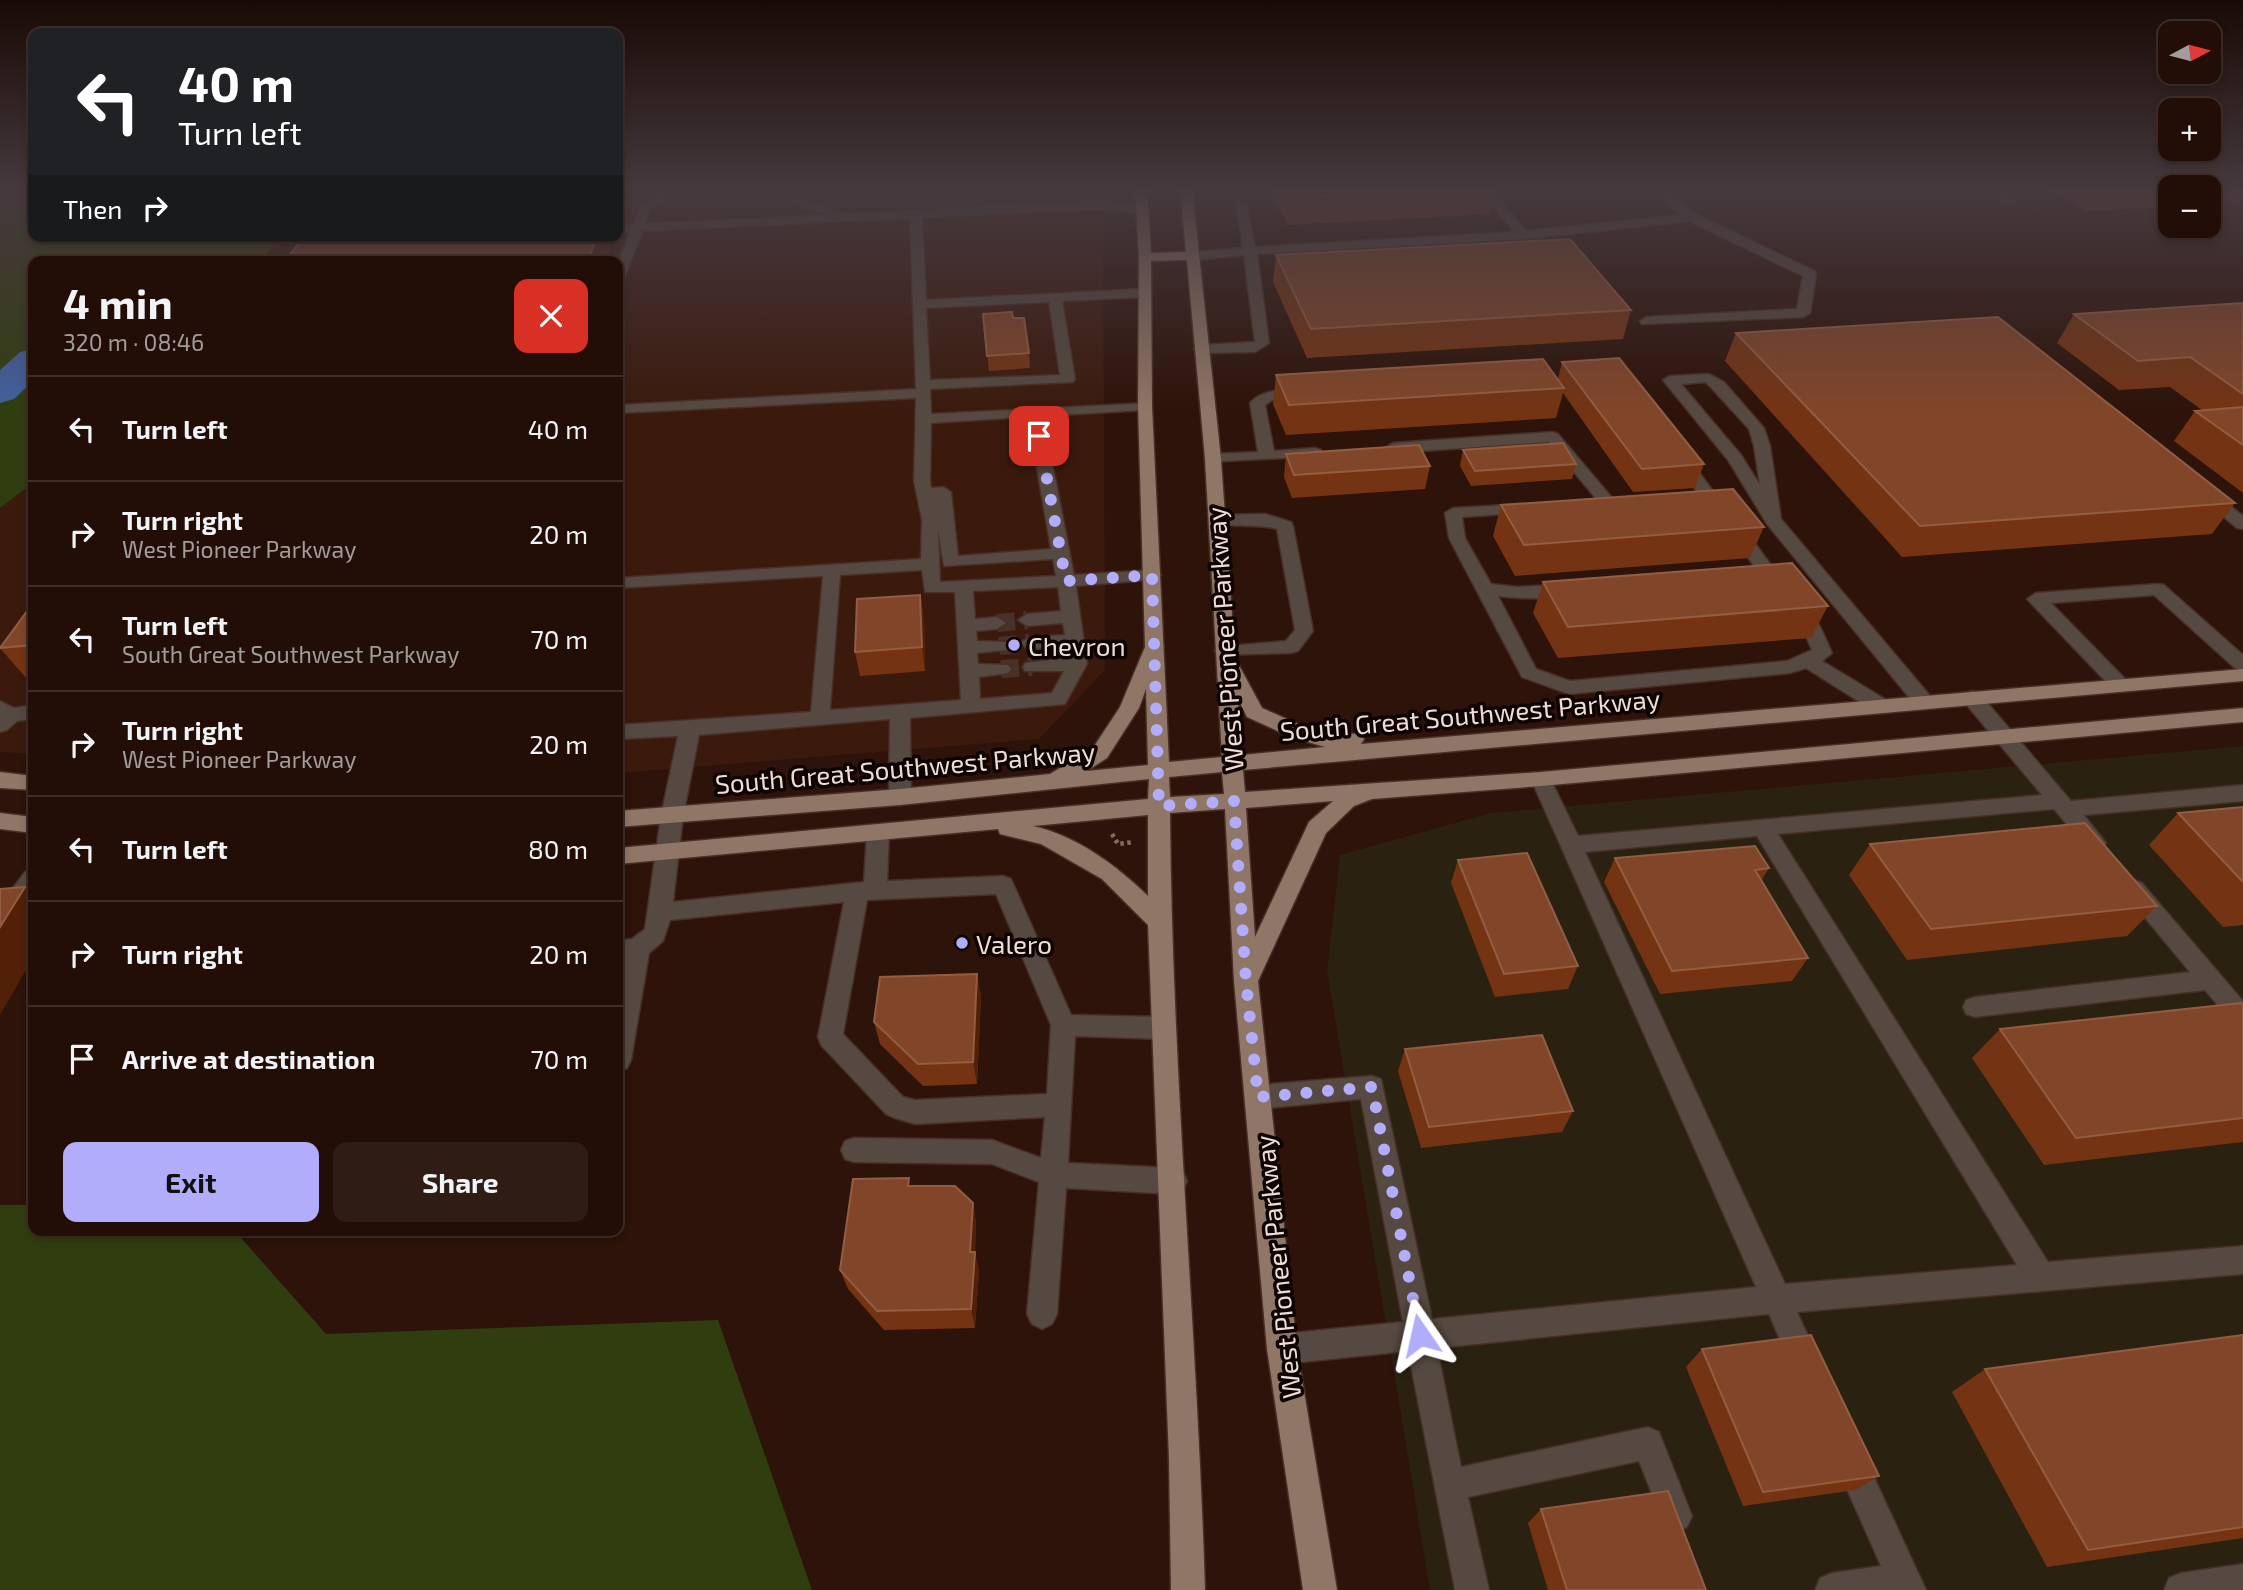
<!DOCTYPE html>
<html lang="en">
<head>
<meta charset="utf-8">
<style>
	:root { --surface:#220e07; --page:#2e1c15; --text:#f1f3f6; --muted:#a29c9b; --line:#3f2e28; --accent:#b1adfa }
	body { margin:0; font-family:"Exo 2",sans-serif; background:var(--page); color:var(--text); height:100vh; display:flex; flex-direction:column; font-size:26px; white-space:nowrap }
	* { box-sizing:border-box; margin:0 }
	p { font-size:23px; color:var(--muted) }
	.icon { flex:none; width:38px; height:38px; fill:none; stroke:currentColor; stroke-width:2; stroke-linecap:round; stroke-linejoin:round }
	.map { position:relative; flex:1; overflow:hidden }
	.drawer { position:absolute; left:28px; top:256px; width:595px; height:980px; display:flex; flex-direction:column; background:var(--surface); border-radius:14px; box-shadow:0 4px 10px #0003,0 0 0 2px var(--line) }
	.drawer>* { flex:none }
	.hud { position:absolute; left:28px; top:28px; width:595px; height:214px; border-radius:14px; box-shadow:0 4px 10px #0003,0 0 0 2px var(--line); background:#202124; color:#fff; overflow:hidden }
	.needle { width:46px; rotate:83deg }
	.fabs { position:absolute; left:2158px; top:21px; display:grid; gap:14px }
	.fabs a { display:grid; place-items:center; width:63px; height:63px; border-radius:14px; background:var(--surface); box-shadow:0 4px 10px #0003,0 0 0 2px var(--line); font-size:35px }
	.pin { position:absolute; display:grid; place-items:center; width:60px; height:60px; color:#fff; margin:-30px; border-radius:14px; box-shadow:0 4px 10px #0006 }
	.me { position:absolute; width:77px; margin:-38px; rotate:349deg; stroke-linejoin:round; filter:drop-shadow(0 0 5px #0008) }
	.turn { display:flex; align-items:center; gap:24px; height:147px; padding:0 35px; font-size:32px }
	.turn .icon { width:91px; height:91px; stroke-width:2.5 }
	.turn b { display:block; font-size:49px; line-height:60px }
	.then { display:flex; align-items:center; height:66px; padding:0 35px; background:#0003; gap:14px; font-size:26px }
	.round { display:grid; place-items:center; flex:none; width:74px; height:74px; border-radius:14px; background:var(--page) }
	.headline { display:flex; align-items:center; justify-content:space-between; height:119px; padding:0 35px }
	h1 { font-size:42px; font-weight:700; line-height:52px }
	.action { display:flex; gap:14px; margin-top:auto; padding:14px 35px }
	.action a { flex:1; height:80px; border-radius:14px; background:var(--accent); color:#111; font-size:28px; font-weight:700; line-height:80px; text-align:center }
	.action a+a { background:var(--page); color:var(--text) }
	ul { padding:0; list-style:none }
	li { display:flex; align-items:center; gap:21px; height:105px; padding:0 35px; border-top:2px solid var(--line) }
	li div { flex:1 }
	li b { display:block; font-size:26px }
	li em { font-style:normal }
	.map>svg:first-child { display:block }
	.built { fill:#3b1a0d }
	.industrial { fill:#2a2111 }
	.green { fill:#303e0f }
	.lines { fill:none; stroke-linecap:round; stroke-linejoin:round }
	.river { fill:#41629f; fill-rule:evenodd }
	.minor-tunnel { stroke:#4a3128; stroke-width:18; stroke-dasharray:18 9; stroke-linecap:butt }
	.minor-casing { stroke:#482f26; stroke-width:3 }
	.major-casing { stroke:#482f26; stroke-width:3 }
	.path { stroke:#836c63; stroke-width:4.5; stroke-dasharray:3.5 3.5; stroke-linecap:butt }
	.minor { fill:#554941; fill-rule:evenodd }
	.major { fill:#8f7666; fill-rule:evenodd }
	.wall { fill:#743414 }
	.shaded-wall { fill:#521f07 }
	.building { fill:#814629; stroke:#935d44; stroke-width:2 }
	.route { stroke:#b1adfa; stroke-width:12; stroke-dasharray:0 21.6 }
	.poi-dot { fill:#b1adfa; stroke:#0d0402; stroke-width:2.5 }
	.labels { text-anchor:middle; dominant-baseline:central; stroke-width:7; stroke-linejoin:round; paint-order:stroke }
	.street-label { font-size:26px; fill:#efdcd5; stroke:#0d0402 }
	.poi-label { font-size:26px; fill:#efdcd5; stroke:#0d0402; text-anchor:start }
</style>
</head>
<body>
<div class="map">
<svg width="2243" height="1590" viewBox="0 0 2243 1590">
	<rect width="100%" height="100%" fill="#2d1309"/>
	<path class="built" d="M618,189H1103L1105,670L1039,739L618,773V261H260L278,241L288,236H618Z
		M33,483V754L0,752V508Z"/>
	<path class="industrial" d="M2243,746V1590H1430L1327,970L1340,855L1491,813Z"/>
	<path class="green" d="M33,202V236H288L278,241L260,261H33V483L0,508V203Z
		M0,1205H33V1230H234L326,1334L718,1320L812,1590H0Z"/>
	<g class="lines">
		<path class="river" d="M33,349V381L14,399L0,403V370L20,352Z"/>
		<path class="minor-tunnel" d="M997,623L1027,620
			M999,646L1029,643
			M1001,669L1032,667"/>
		<g class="minor-casing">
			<path id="minor" d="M666,189H681L651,208L645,224L830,215L793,202L791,200L797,197L845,214L1100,201L1143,205L1149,209L1143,213L1100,209L922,217L926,300L1143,289L1150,293L1143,297L1062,301L1075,379L1073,382L930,389L931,414L1150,403L1152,406L1150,409L1145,410L1043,416L1074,575L1152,570L1161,575L1158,579L1076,586L1087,664L1065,704L910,718L911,797L907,802L900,805L893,802L889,797L890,719L699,735L683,816L673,902L864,882L867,833L870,827L878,825L886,827L889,833L887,881L1003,876L1011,879L1071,1015L1164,1017L1173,1021L1176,1028L1173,1035L1164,1039L1075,1036L1068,1163L1173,1168L1183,1172L1187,1181L1183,1190L1173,1194L1066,1188L1057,1314L1052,1324L1042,1329L1032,1324L1027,1314L1039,1182L992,1164L854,1162L845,1159L841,1150L845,1141L854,1138L992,1140L1041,1158L1045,1117L915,1124L895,1118L886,1114L821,1045L818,1037L844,902L670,920L663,941L649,953L631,1060L627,1068L618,1071V994L624,959H618V941L632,939L645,929L661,816L678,736L618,739V725L811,712L823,576L618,588V578L921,559L922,520L914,481L916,398L618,413V405L916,389L910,218L642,231L624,280L618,284V264L630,232L618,233V225H633L642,204ZM1049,302L1060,375L930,380L926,308ZM1028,417L1051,549L958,556L951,492L943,487L931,488L930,481L931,423ZM938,530L944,566L1053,559L1056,576L940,582ZM922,570L925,592H955L961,700L830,710L840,575ZM1058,587L1061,611L1027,614L1018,620L1027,626L1063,623L1065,635L1029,637L1020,643L1029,649L1066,647L1068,658L1025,663L1023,667L1025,671H1064L1052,693L980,699L979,677L1008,673L1011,669L1008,665L978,664L977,653L1006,650L1008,646L1006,642L977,641L976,631L997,629L1006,623L997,617L975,619L973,591ZM996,894L1051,1025L1047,1094L915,1100L903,1097L843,1034L867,900Z
				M1479,189H1491L1526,231L1681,215L1651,189H1664L1695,214L1815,271L1816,274L1810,313L1803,317L1642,324L1640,321L1647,317L1797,309L1803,276L1689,221L1523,239L1257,254L1269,343L1255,352L1201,353L1194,349L1201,345L1255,342L1244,255L1194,260L1188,256L1194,252L1243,248L1236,202L1246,204L1255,247L1514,232Z
				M1990,189H2003L2015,202L2005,204Z
				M1709,374L1724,382L1764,428L1770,446L1781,519L1931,697L1934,702L1931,707H1917L1767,524L1728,460L1663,380L1670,376ZM1706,382L1749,429L1754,446L1760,485L1741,455L1681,384Z
				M1302,390L1307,391L1309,394L1307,397L1272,400L1265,405L1274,451L1315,448L1321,450L1323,453L1321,456L1207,462L1205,459L1213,454L1258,452L1250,403C1263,388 1283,391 1302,390Z
				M1553,432L1558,434L1613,499H1636L1638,502L1636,505L1603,507L1549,442L1393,453L1385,448L1393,443Z
				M1681,454L1687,456L1715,494L1717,497L1715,500H1703L1673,459Z
				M2207,490L2213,492L2243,516V529L2237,528L2201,498L2199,495L2201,492Z
				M1527,504L1535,509L1533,512L1462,517L1465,538L1491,584L1518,587L1568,584L1577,590C1566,602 1514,598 1498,596L1536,669L1570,681L1787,661L1812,650L1803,630L1789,611L1798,605C1816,610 1825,638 1832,653L1822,661L1888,701L1891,706L1888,711H1874L1806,668L1790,673L1569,694L1522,677L1449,538L1445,513L1453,508Z
				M1265,514L1291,522L1293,526L1313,631L1298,651L1291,653L1217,655L1215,651L1217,647L1286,641L1295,630L1277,529C1259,523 1218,529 1209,520L1217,515Z
				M1737,526L1743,527L1773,568L1744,584L1735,579L1754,566L1729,531Z
				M2158,584L2164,585L2243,655V671L2236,669L2154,595L2051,603L2132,686L2129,691H2115L2027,599L2036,593Z
				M1972,691L1979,693L2071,801L2243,785V801L2084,815L2106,843L2103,849L2095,851L2087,849L2054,809L1778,834L2048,1262L2243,1246V1274L1797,1312L1821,1364L1817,1375L1806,1379L1795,1375L1769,1314L1437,1348L1461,1467L1648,1427L1659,1432L1692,1516L1687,1527L1676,1532L1665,1527L1639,1461L1468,1497L1489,1590H1455L1408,1351L1282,1364L1271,1360L1267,1349L1271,1338L1282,1334L1403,1322L1361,1099L1258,1109L1249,1105L1245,1097L1249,1089L1258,1085L1372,1076L1381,1079L1432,1319L1756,1287L1531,779L1534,774L1541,772L1548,774L1578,836L2042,795L1965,703L1962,698L1965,693ZM1757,836L2017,1265L1785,1284L1585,852Z
				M0,701L14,708L33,705V719L17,721L7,730L0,732Z
				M33,869V895L23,909L0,914V896L8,895L25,872Z
				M2134,880L2142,883L2243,1001V1028L2234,1025L2205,990L1975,1017L1966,1014L1963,1007L1966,1000L1975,997L2190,972L2126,895L2123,889L2126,883Z
				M1850,1444L1861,1449L1926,1590H1815L1820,1578L1832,1573L1881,1566L1834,1460L1839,1449Z
				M2243,1564V1590H2164L2169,1578L2181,1573Z"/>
		</g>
		<g class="major-casing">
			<path id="major" d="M1135,189H1147L1151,253L1186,252L1180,189H1192L1221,459L1235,658L1262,708L1305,727L1326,733L1361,734L1364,739L1361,744L2243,669V681L1243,770L1245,792L1541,772L2243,708V722L1541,786L1372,799L1354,806L1326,833L1258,981L1297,1349L1337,1590H1303L1267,1349L1234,981L1225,809L1170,813C1172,1072 1197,1331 1205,1590H1171L1169,1459L1148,925L1102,879L1041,844L1000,834L998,829L618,864V848L1148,799L1149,779L900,805L618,827V811L900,789L1050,774L1093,748L1120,707L1145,647L1138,406L1139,257ZM1187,260L1205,459L1222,757L1169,762L1152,406L1151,261ZM1146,689L1148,765L1087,771L1107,758L1139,708ZM1238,699L1247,717L1291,737L1325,747L1242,755ZM1222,772L1224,794L1170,797L1169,777ZM1333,801L1309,822L1255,937L1246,808ZM1148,815V896C1116,865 1077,836 1033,826Z
				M0,772L33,776V790L0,788Z
				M0,813L33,817V833L0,829Z"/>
		</g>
		<path class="path" d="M1112,834L1118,844L1134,842"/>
		<use href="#minor" class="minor"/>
		<use href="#major" class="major"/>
	</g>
	<path class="wall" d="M1269,189H1495L1490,214L1288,225Z
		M2050,189H2170V207L2085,211Z
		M2208,189H2243V202L2208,204Z
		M1276,255L1631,310L1623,339L1307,358L1273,282Z
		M2243,303V493L2174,441L2195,411L2202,410L2170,387L2119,390L2057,343L2074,314Z
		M983,314L1013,318L1029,353L1030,368L989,371Z
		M1736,333L2235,503L2212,534L1902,557L1725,361Z
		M1562,362L1704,464L1695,488L1633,492L1563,393L1556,418L1286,435L1273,404L1276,375L1558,379Z
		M1463,450L1576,464L1572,479L1471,486L1460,466Z
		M1286,454L1430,466L1425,489L1292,498L1284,477Z
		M1501,505L1764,527L1750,558L1515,576L1493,536Z
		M1543,582L1828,606L1811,638L1558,658L1533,613Z
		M920,595L924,618L925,671L860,676L855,652Z
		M33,603V679H27L0,648Z
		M2243,807V925L2223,927L2149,845L2178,813Z
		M1870,844L2157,906L2127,936L1907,960L1849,875Z
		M1615,858L1769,868L1761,881L1808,958L1792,981L1660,994L1604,882Z
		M1458,860L1578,966L1568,989L1495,997L1451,883Z
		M977,974L981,997L977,1084L923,1086L880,1044L874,1022Z
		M2243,1005V1142L2044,1165L1972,1058L2000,1029Z
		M1405,1049L1573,1111L1562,1132L1421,1148L1398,1071Z
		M911,1186L973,1203L976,1223L975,1253L979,1271L975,1328L884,1330L848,1289L840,1270Z
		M2243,1335V1538L2047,1567L1952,1392L1985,1369Z
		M1702,1349L1879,1476L1856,1490L1743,1506L1686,1367Z
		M1541,1509L1706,1590H1548L1528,1523Z"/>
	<path class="shaded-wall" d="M327,236H354L356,240L324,241Z
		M597,236H610L612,244L607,261H588Z
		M920,595L924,618L925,671L922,647Z
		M25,887L33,896V958L0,1015V927Z
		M977,974L981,997L977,1084L973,1062Z
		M618,991L620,996L618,1009Z
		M973,1203L976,1223L975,1253L979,1271L975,1328L971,1309L970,1252Z"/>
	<path class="building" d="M1286,189H1458L1290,198Z
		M304,236H327L324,241L417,236H597L588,261H285Z
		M1570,239L1631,310L1311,329L1276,255Z
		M2243,303V394L2190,357L2138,361L2074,314Z
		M1012,312L1013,318H1024L1029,353L987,356L983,314Z
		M1998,317L2235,503L1920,526L1736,333Z
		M1619,358L1704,464L1642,469L1562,362Z
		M1543,359L1564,388L1289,405L1276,375Z
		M2243,407V445L2195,411Z
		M1563,443L1576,464L1475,471L1463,450Z
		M1419,445L1430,466L1294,475L1286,454Z
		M1733,489L1764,527L1524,545L1501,505Z
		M1792,563L1828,606L1568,627L1543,582Z
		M920,595L922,647L855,652L857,599Z
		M33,603V645L0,648Z
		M2243,807V882L2178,813Z
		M2085,823L2157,906L1931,929L1870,844Z
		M1755,846L1769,868L1755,870L1808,958L1672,971L1615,858Z
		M1527,853L1578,966L1504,974L1458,860Z
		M25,887L0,927V889Z
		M977,974L973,1062L918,1064L874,1022L880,977Z
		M2241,1003L2243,1005V1118L2076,1138L2000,1029Z
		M1542,1035L1573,1111L1429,1127L1405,1049Z
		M909,1178L908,1186H955L973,1203L970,1252H975L971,1309L877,1311L840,1270L853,1179Z
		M1811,1335L1879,1476L1763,1492L1702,1349Z
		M2243,1335V1527L2088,1550L1985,1369Z
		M1668,1491L1706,1590H1567L1541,1509Z"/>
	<linearGradient id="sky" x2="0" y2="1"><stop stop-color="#190a05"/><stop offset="0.46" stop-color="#46393e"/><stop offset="1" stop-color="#46393e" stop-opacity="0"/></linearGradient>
	<rect width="2243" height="412" fill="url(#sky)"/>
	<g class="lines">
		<path class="route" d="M1039,436L1066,581L1152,575L1159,806L1234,801L1246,981L1258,1097L1372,1087L1420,1335"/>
	</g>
	<g class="poi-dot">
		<circle cx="1014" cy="645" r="7"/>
		<circle cx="962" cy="943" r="7"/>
	</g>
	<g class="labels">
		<g class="street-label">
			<text transform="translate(1224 639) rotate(-94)">West Pioneer Parkway</text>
			<text transform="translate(1470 714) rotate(-5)">South Great Southwest Parkway</text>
			<text transform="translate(905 767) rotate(-5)">South Great Southwest Parkway</text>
			<text transform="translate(1277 1267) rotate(-96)">West Pioneer Parkway</text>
		</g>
		<g class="poi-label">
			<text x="1028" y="645">Chevron</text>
			<text x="976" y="943">Valero</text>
		</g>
	</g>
</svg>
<div class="fabs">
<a><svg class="needle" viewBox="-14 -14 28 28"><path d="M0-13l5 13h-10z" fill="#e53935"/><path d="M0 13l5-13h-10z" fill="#a29c9b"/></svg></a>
<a>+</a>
<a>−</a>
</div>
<div class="pin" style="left:1039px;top:436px;background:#d93025"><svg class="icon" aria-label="arrive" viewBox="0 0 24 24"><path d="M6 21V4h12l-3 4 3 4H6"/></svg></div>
<svg class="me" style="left:1420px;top:1335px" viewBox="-20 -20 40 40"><path d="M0-17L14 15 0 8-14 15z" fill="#b1adfa" stroke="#fff" stroke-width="4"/></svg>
<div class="hud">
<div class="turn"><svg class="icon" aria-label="left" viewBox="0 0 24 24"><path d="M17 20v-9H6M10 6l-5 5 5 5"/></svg><div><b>40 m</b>Turn left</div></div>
<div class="then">Then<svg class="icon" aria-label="right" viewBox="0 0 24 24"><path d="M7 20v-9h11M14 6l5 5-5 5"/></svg></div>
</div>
<section class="drawer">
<div class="headline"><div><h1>4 min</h1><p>320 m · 08:46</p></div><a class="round" style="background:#d93025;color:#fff"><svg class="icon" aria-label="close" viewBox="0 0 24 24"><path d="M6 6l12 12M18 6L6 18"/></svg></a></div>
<ul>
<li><svg class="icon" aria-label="left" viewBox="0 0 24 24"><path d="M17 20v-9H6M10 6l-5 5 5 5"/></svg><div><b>Turn left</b></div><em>40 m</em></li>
<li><svg class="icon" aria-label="right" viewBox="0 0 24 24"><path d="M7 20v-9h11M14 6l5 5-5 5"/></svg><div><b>Turn right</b><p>West Pioneer Parkway</p></div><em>20 m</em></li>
<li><svg class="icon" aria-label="left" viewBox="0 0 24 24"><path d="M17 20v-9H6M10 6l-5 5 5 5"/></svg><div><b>Turn left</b><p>South Great Southwest Parkway</p></div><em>70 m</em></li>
<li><svg class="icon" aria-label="right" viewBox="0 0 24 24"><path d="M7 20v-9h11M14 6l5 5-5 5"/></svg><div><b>Turn right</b><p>West Pioneer Parkway</p></div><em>20 m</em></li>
<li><svg class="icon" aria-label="left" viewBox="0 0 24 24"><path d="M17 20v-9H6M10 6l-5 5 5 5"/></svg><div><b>Turn left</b></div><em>80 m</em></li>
<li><svg class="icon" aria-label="right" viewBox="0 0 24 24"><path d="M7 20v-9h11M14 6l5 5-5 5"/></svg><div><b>Turn right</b></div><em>20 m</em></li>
<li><svg class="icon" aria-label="arrive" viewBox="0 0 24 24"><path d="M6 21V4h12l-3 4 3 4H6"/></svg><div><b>Arrive at destination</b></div><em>70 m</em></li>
</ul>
<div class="action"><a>Exit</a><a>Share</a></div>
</section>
</div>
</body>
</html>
